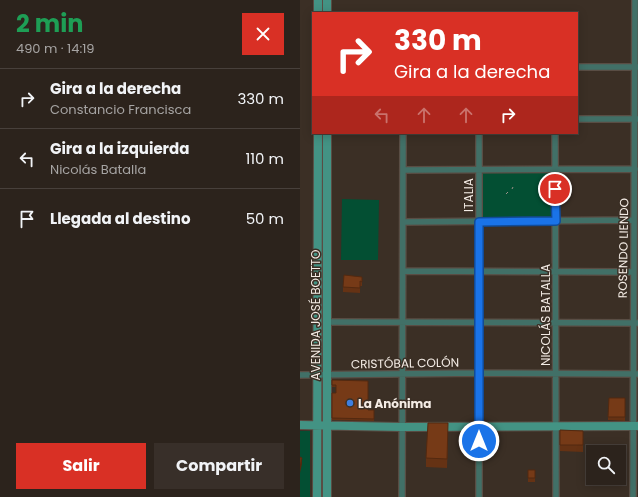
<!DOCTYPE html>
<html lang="es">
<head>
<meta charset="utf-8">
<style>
	:root { --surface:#2c231c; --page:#382f29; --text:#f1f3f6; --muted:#a6a4a3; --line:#48403b; --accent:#d93025 }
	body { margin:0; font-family:Poppins,sans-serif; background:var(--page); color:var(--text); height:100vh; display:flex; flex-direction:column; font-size:15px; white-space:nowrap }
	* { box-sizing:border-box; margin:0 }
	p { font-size:13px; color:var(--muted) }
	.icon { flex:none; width:22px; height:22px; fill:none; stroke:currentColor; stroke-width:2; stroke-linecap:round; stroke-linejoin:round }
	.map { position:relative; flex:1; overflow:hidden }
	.details { display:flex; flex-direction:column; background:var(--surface); width:300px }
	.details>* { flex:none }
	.top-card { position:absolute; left:12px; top:12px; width:266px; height:122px; border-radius:0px; box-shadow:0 2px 10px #0003,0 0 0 1px var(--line); background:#d93025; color:#fff; overflow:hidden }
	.fabs { position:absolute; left:286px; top:445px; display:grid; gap:8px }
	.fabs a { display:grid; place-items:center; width:40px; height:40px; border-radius:0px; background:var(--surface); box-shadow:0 2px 10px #0003,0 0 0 1px var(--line); font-size:20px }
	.pin { position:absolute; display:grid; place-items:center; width:34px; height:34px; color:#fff; margin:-17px; border:2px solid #fff; border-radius:50%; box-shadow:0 1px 4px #0007 }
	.me { position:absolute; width:44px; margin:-22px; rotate:0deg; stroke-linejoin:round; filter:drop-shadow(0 0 3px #0008) }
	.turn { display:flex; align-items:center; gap:14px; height:84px; padding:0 16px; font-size:18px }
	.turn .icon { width:52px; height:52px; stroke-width:2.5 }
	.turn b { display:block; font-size:28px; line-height:34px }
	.lanes { display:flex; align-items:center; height:38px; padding:0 16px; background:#0003; justify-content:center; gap:20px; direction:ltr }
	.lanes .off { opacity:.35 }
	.round { display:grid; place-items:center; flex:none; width:42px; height:42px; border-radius:0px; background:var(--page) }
	.headline { display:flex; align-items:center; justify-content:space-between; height:68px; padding:0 16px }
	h1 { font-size:24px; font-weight:700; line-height:30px; color:#1e9e55 }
	.action { display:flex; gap:8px; margin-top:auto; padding:8px 16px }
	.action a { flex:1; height:46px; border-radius:0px; background:var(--accent); color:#fff; font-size:16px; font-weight:700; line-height:46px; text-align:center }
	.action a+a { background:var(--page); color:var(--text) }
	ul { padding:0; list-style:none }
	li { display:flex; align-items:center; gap:12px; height:60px; padding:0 16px; border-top:1px solid var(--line) }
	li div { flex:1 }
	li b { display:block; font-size:15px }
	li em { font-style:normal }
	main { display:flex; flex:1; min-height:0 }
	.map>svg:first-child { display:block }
	.green { fill:#034f33 }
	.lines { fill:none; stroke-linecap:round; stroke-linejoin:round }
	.minor-casing { stroke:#594d44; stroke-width:8 }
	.secondary-casing { stroke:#594d44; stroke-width:10 }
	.path { stroke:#9b9188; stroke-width:1; stroke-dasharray:4 2; stroke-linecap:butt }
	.minor { stroke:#417067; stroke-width:5.5 }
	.secondary { stroke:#439384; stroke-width:8 }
	.wall { fill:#653214 }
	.shaded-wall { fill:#532910 }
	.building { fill:#763a17; stroke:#532910 }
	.route-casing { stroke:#114b97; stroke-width:10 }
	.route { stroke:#1a73e8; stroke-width:7 }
	.shop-dot { fill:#3f7fe0; stroke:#3b2f25; stroke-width:1.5 }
	.labels { text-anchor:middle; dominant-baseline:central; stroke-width:3; stroke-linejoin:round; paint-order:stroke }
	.street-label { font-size:12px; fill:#f4ece5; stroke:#3b2f25 }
	.poi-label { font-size:12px; font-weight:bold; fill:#f4ece5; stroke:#3b2f25; text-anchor:start }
</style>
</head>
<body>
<main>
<section class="details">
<div class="headline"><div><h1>2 min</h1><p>490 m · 14:19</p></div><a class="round" style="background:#d93025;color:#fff"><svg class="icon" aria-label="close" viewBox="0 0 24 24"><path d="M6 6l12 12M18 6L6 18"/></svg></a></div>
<ul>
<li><svg class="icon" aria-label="right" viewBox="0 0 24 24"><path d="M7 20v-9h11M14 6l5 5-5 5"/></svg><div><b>Gira a la derecha</b><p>Constancio Francisca</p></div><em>330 m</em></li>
<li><svg class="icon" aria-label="left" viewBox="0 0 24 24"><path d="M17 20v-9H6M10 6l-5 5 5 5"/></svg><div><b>Gira a la izquierda</b><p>Nicolás Batalla</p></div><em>110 m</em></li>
<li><svg class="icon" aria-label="arrive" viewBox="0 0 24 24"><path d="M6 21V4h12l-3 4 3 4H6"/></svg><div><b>Llegada al destino</b></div><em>50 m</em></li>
</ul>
<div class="action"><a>Salir</a><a>Compartir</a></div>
</section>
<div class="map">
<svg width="338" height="497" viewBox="0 0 338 497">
	<rect width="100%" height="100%" fill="#3b2f25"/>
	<path class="green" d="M181,171H254V220H181Z
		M42,199L79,200L78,260H41Z
		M18,427H26V497H18Z
		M0,431H10V497H0Z"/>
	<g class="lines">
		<g class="minor-casing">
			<path id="minor" d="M277,67H338
				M277,119H337
				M255,133L256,497
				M103,170L335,169
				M103,222L334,220
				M103,271L333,272
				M27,322L338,323
				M0,375L179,373L338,374
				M102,497L103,133
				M179,497V133
				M333,497L335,0"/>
		</g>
		<g class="secondary-casing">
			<path id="secondary" d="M18,13V0
				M27,13V0
				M27,133V497
				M0,425L102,427L338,426
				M17,497L18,133"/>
		</g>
		<path class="path" d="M212,189L213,187
			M206,194L208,192"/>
		<use href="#minor" class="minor"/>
		<use href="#secondary" class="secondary"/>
	</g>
	<path class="wall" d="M62,277V286H60V293L43,292V287Z
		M32,380L68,410H74V421L32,420V393H36V387H32Z
		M325,398V421L308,420V417Z
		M260,430L283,431V452L260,451Z
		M148,432L147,468L126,467V458Z
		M228,470H235V482H228Z"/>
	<path class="shaded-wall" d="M2,458V464L0,473V467Z"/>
	<path class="building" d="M44,275L62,277V282L60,281V288L43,287Z
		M32,380L68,381V410H74V419L32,418V393H36V385H32Z
		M309,398H325V417H308Z
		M128,423H148L147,459L126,458Z
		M260,430L283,431V445H260Z
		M0,457L2,458L0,467Z
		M228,470H235V478H228Z"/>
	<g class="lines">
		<g class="route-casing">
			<path id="route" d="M179,441V222L256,221L255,189"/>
		</g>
		<use href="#route" class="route"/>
	</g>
	<circle class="shop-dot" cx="50" cy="403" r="4"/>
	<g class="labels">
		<g class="street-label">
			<text transform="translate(168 195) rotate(-90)">ITALIA</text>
			<text transform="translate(323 248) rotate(-89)">ROSENDO LIENDO</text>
			<text transform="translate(15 315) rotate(-90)">AVENIDA JOSÉ BOETTO</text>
			<text transform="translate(245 315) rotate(-90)">NICOLÁS BATALLA</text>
			<text transform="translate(105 363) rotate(-1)">CRISTÓBAL COLÓN</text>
		</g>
		<g class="poi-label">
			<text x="58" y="403">La Anónima</text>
		</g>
	</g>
</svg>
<div class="fabs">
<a><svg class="icon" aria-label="search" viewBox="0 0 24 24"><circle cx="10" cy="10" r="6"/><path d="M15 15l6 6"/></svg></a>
</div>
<div class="pin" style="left:255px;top:189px;background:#d93025"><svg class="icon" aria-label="arrive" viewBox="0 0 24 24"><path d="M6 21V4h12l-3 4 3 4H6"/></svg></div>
<svg class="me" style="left:179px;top:441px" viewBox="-20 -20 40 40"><circle r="17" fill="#1a73e8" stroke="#fff" stroke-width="3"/><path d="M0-11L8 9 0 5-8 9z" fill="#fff"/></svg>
<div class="top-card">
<div class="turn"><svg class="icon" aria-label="right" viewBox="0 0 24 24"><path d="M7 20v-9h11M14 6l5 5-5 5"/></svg><div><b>330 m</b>Gira a la derecha</div></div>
<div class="lanes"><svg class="icon off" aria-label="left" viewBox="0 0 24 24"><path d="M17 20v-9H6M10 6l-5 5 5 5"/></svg><svg class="icon off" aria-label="ahead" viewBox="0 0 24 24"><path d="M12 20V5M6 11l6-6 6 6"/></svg><svg class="icon off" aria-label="ahead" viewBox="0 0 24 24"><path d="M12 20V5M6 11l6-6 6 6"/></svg><svg class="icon" aria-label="right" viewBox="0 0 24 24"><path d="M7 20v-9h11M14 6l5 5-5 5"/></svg></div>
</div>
</div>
</main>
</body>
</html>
